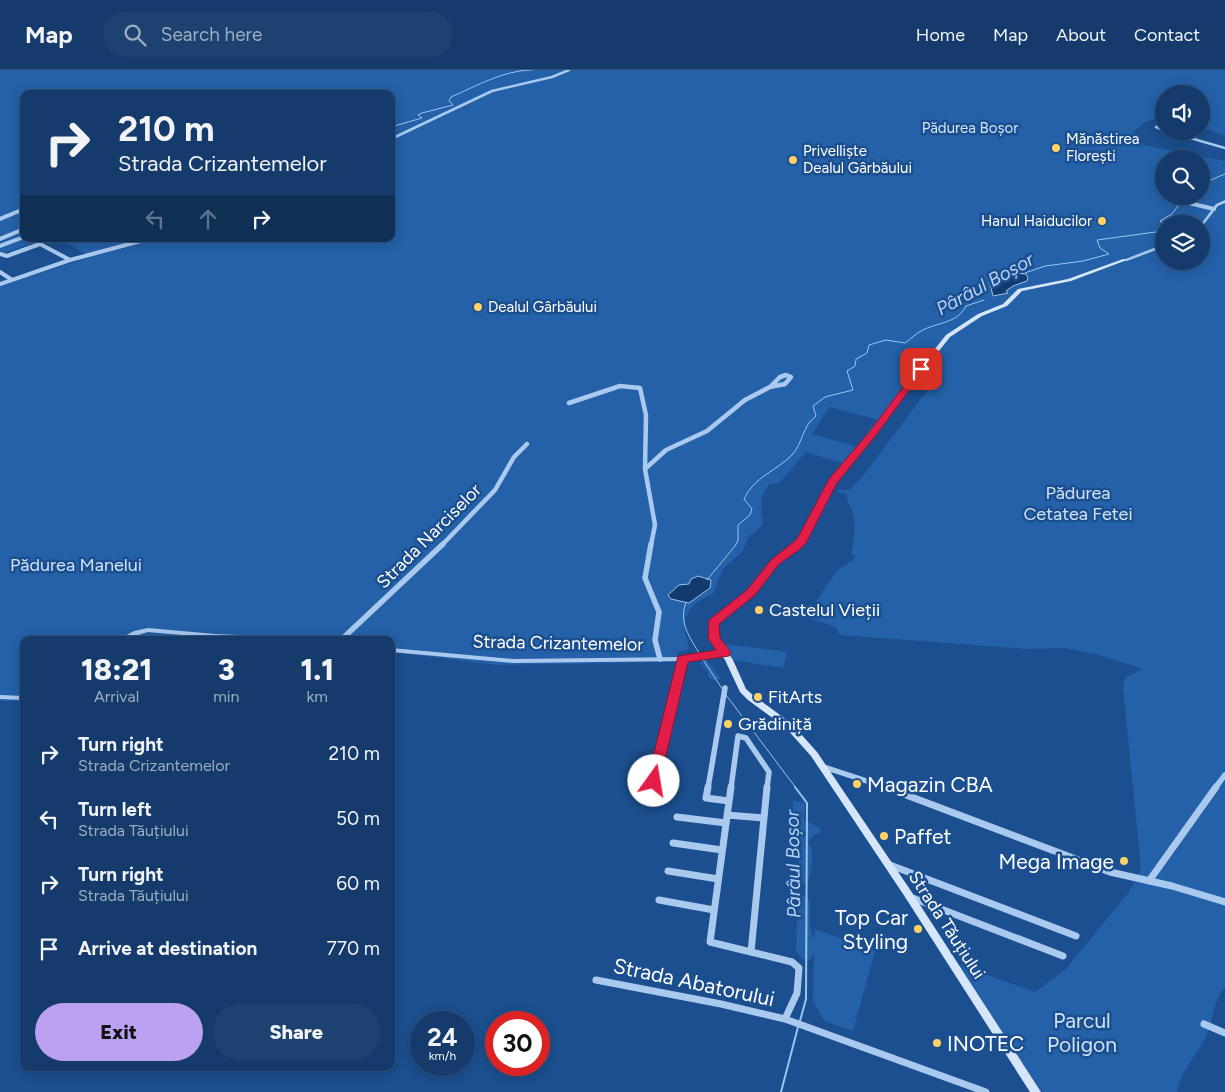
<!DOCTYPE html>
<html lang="en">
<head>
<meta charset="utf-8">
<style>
	:root { --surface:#143b6b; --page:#1d4271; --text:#f1f3f6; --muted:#9dadc1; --line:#33557e; --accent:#bca0f2 }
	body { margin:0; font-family:Figtree,sans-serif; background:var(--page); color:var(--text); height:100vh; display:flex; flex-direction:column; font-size:19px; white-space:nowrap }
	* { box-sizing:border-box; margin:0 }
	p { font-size:16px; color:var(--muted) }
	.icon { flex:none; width:28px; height:28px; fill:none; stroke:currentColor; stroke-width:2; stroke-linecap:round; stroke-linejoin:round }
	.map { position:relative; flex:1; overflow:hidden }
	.details { position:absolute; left:20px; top:566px; width:375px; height:435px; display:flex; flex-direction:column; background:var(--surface); border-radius:10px; box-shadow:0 2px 12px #0003,0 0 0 1px var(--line) }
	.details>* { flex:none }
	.hud { position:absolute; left:20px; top:20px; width:375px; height:152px; border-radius:10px; box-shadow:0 2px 12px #0003,0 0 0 1px var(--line); background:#143b6b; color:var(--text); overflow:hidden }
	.tools { position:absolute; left:1155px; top:15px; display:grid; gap:10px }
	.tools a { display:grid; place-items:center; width:55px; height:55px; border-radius:50%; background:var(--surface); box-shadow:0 2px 12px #0003,0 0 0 1px var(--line); font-size:25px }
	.speed { position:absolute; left:410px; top:941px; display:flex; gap:10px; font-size:25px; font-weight:700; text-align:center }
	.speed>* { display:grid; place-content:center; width:65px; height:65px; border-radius:50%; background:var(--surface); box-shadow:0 2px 12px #0003,0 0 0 1px var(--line); line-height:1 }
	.speed small { font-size:12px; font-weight:400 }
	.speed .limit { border:8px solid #d22; background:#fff; color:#111 }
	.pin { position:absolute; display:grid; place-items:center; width:42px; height:42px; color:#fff; margin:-21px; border-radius:10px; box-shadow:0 2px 8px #0006 }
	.me { position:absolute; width:55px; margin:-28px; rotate:13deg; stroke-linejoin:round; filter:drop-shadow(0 0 4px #0008) }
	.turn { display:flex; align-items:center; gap:18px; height:105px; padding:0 15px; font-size:22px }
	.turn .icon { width:65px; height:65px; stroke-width:2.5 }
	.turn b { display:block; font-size:35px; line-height:42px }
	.lanes { display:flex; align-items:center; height:48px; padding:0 15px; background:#0003; justify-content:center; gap:25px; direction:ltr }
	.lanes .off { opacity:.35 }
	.eta { display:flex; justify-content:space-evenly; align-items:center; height:85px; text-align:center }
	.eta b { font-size:30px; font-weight:800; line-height:35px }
	.cta { display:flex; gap:10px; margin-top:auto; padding:10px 15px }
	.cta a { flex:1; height:58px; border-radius:30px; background:var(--accent); color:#111; font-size:20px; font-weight:800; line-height:58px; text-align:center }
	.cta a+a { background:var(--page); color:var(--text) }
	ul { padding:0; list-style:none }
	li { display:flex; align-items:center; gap:15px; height:65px; padding:0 15px }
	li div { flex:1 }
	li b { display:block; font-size:19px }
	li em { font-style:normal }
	header { display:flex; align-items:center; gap:30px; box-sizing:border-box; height:70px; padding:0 25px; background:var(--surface); border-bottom:1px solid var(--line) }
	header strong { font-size:24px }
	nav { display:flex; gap:28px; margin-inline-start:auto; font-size:18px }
	.search { width:350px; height:45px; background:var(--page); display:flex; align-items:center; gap:12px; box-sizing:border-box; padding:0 18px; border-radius:28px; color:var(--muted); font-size:19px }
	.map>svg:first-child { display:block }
	.green { fill:#2461a8; fill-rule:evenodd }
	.water { fill:#123a6d; stroke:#9cc4f0 }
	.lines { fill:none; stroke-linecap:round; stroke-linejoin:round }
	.stream-far1 { stroke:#9cc4f0; stroke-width:1 }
	.stream { stroke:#9cc4f0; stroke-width:2 }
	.minor-far4 { stroke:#a9c9ee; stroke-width:2.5 }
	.minor-far3 { stroke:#a9c9ee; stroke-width:4 }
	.minor-far2 { stroke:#a9c9ee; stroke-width:4.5 }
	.minor-far1 { stroke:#a9c9ee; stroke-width:5.5 }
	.minor { stroke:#a9c9ee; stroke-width:7 }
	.tertiary { fill:#a9c9ee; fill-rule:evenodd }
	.secondary { fill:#d6e6fa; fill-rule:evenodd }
	.route { fill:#e11d48; stroke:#92132f }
	.poi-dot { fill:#ffd166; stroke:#1b4f8f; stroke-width:2 }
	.labels { text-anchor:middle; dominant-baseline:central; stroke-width:5; stroke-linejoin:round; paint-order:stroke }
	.far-park-label { font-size:15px; fill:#cfe3fa; stroke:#1b4f8f }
	.far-poi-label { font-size:15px; fill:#fff; stroke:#1b4f8f; text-anchor:start }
	.park-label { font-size:18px; fill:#cfe3fa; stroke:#1b4f8f }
	.street-label { font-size:18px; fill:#fff; stroke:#1b4f8f }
	.poi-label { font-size:18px; fill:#fff; stroke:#1b4f8f; text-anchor:start }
	.water-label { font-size:19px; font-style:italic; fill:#b5d3f5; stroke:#1b4f8f }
	.near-poi-label { font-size:21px; fill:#fff; stroke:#1b4f8f; text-anchor:start }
	.near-street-label { font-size:21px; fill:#fff; stroke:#1b4f8f }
	.near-park-label { font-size:21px; fill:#cfe3fa; stroke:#1b4f8f }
</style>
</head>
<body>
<header>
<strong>Map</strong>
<div class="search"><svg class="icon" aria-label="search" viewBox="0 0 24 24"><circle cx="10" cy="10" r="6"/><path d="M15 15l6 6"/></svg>Search here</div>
<nav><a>Home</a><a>Map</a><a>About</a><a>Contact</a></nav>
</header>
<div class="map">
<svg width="1225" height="1022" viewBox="0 0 1225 1022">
	<rect width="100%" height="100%" fill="#1b4f8f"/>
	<path class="green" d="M0,0H1225V66L1201,57V24H1164V47L1145,52L1133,62L1140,66L1135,71L1143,75L1225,91V918C1214,928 1213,948 1208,962C1199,983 1181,999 1177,1022H1042L1001,962L960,895L1035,922L1065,900L1129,822L1141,799L1123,617L1125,608L1143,599L1095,584L1064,578L1027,579L840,565L836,557L809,548C811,538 830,509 837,501C842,496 851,493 856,487L851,484C854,476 855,456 854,447C853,438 846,434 847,424L837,422V420H849L863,406L929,318L928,313L911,309L878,350L830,337L812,364L852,375L858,379L845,394L806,382L779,413L769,414C767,418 763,424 762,428C758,446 772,453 749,466L742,482L723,499L713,524C697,530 683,541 685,560C685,567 689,573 689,580L678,582L676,592L498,595L391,582V570H221L155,565L132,570H24V631H0V216L90,187L61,169H391V24H24V169H47L0,184ZM1164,89H1201V126H1164ZM1164,154H1201V191H1164Z
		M726,574L787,582L783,598L733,590L724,576Z
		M706,589L721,609L713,610L708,606V602L699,593Z
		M793,731L805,733L804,750L820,758V763L814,765L808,772C815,784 812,798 808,811L803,814L798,808L801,803L797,785L801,776L797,758L792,757Z
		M798,824L804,825L810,831V856L814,871L815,859L875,881L853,961L824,951L813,931L814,884L810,890L802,889L796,881Z"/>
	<path class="water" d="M999,203C1009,204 1017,202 1026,204L1028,208L1027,211L1013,216L1006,221L1008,223L993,226L988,205Z
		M698,506L711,510L710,518L689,533L671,529L668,525L679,515L689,514L691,509Z"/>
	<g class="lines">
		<path class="stream-far1" d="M391,57L422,48L418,45L422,43L453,35L449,31L451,27C476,16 505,0 532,0
			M1201,114L1225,104
			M1164,154L1160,151L1172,144L1178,136L1175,129L1178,126
			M11,183L50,169
			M1022,204L1045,196L1083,191L1109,184L1100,178L1097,170L1163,161L1164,158
			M707,510L735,476L738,471V455L750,445L752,439L744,429C754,407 776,401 792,385C803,373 802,356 816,346L813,336L825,327L853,320L847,301L855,296L856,289L867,283L869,275L886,270L905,273C911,269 915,264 921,261C937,252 957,254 966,236L984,230
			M686,533C678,551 690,569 700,584
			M702,588L723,620
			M726,625L796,718"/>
		<path class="stream" d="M795,717L807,733L806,929L800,951
			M781,1022L798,957"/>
		<path class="minor-far4" d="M1156,57L1164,60
			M1166,61L1225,78
			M391,69L492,21L552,7L569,0"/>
		<path class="minor-far3" d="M1189,133L1214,139
			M0,149L24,139
			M0,169L24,159
			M0,176L24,167
			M0,184L7,186L40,174L70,190
			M0,202L12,210
			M0,214L70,190L148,169"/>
		<path class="minor-far2" d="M786,305L791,307L785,314L770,317L780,307Z
			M569,333L620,316L640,318L646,345L645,399L655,455L651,475
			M645,399L666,380L707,361L745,330L770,317
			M442,475L495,420L514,387L527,374"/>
		<path class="minor-far1" d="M651,474L645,508L659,542L655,570L660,589
			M341,570L443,474
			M824,697L888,718
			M654,711L683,589
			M708,718L725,618
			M731,718L738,666L746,668L769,702L767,718
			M1215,718L1225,705"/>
		<path class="minor" d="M708,717L706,728L729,731
			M731,717L710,872L751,882
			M885,717L1110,802L1172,816L1225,832
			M727,745L764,748
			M677,747L726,753
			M673,773L722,780
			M890,795L1076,866
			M668,801L718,809
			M1149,811L1216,717
			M910,827L1063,886
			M659,830L714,840
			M751,882L792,892L799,898L797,923L785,949
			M751,882L767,717
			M596,910L721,934L785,949L986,1022
			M1204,954L1225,963"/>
		<path class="tertiary" d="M1225,130V133L1218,136L1201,158V154L1216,134Z
			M1164,174V177L1127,191L1123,190Z
			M148,558L215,564L307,568L310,570H258L215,568L148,562L138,565L128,570H120L121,568L134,561Z
			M391,578L514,589L683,587L725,581L728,583L725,585L683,591L514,593L391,582Z
			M0,625L24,626V630L0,629Z"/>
		<path class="secondary" d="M1123,189L1127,190L1071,211L1022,221L1007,236L982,246L950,267L835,412L804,472L797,479L777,493L753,524L718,551L716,556L718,568L733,590L746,619L754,626L791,653L817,682L911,821L1041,1022H1030L905,827L811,686L785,657L748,630L740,622L725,590L710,568L708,556L712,548L749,520L773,491L793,477L799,470L830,411L946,265L978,244L1003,234L1018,219L1068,209Z"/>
	</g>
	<path class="route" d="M918,297L925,299L877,364L837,413L806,473L799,480L779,494L755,525L719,554L720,568L731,583L729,586L688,592L660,711L654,716L649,714L647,711L678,586L716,580L708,568L709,550L747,520L771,490L797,469L829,409L871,360Z"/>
	<g class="poi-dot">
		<circle cx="1056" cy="78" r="5"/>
		<circle cx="793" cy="90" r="5"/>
		<circle cx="1102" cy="151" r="5"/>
		<circle cx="478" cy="237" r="5"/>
		<circle cx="759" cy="540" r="5"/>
		<circle cx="758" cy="627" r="5"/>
		<circle cx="728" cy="654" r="5"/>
		<circle cx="857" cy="714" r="5"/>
		<circle cx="884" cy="766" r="5"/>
		<circle cx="1124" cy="791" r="5"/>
		<circle cx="918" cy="859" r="5"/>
		<circle cx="937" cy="973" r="5"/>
	</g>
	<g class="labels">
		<g class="far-park-label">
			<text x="970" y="58">Pădurea Boșor</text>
		</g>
		<g class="far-poi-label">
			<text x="1066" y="69">Mănăstirea<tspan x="1066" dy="17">Florești</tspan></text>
			<text x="803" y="81">Privelliște<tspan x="803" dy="17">Dealul Gârbăului</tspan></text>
			<text x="1092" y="151" text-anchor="end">Hanul Haiducilor</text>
			<text x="488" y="237">Dealul Gârbăului</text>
		</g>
		<g class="park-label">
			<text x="1078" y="423">Pădurea<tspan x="1078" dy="21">Cetatea Fetei</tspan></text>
			<text x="76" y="495">Pădurea Manelui</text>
		</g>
		<g class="street-label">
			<text transform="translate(429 466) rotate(-45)">Strada Narciselor</text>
			<text transform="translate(558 573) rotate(1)">Strada Crizantemelor</text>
			<text transform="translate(947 855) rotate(57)">Strada Tăuțiului</text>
		</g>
		<g class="poi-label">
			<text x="769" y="540">Castelul Vieții</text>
			<text x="768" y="627">FitArts</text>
			<text x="738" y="654">Grădiniță</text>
		</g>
		<g class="water-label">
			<text transform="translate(985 214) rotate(-29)">Pârâul Boșor</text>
			<text transform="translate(793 794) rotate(-91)">Pârâul Boșor</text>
		</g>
		<g class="near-poi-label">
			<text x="867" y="714">Magazin CBA</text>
			<text x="894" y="766">Paffet</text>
			<text x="1114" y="791" text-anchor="end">Mega Image</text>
			<text x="908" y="847" text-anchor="end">Top Car<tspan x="908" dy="24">Styling</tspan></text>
			<text x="947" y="973">INOTEC</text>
		</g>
		<g class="near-street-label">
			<text transform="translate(694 912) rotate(12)">Strada Abatorului</text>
		</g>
		<g class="near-park-label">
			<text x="1082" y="950">Parcul<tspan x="1082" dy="24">Poligon</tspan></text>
		</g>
	</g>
</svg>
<div class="tools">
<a><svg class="icon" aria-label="sound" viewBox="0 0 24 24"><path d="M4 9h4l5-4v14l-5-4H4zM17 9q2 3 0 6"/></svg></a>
<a><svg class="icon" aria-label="search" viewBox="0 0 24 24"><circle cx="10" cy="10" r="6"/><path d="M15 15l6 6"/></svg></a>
<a><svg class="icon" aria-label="layers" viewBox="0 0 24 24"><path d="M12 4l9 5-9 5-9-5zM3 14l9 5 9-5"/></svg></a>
</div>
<div class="speed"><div>24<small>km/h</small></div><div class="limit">30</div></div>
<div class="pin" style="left:921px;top:299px;background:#d93025"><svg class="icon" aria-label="arrive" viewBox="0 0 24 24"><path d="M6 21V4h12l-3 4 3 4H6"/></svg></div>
<svg class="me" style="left:654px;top:711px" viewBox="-20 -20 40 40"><circle r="19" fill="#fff"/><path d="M0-13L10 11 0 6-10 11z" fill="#e11d48"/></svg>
<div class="hud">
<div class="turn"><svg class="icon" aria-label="right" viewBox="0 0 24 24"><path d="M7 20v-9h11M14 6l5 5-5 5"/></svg><div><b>210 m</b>Strada Crizantemelor</div></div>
<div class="lanes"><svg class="icon off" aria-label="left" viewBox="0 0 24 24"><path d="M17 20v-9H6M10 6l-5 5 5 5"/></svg><svg class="icon off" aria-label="ahead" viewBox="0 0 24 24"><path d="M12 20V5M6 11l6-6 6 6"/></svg><svg class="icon" aria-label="right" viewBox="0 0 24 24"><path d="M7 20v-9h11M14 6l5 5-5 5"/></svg></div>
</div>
<section class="details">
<div class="eta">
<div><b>18:21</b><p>Arrival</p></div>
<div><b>3</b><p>min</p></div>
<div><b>1.1</b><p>km</p></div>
</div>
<ul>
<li><svg class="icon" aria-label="right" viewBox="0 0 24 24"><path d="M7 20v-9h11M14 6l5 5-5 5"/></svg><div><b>Turn right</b><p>Strada Crizantemelor</p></div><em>210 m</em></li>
<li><svg class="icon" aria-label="left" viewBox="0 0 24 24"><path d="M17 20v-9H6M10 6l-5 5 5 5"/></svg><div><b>Turn left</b><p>Strada Tăuțiului</p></div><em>50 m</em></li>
<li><svg class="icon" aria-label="right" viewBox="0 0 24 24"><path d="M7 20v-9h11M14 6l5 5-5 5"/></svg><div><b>Turn right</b><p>Strada Tăuțiului</p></div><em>60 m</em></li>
<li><svg class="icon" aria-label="arrive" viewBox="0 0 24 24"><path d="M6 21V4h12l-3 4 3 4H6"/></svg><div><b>Arrive at destination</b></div><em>770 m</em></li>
</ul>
<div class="cta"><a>Exit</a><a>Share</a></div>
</section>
</div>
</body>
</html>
